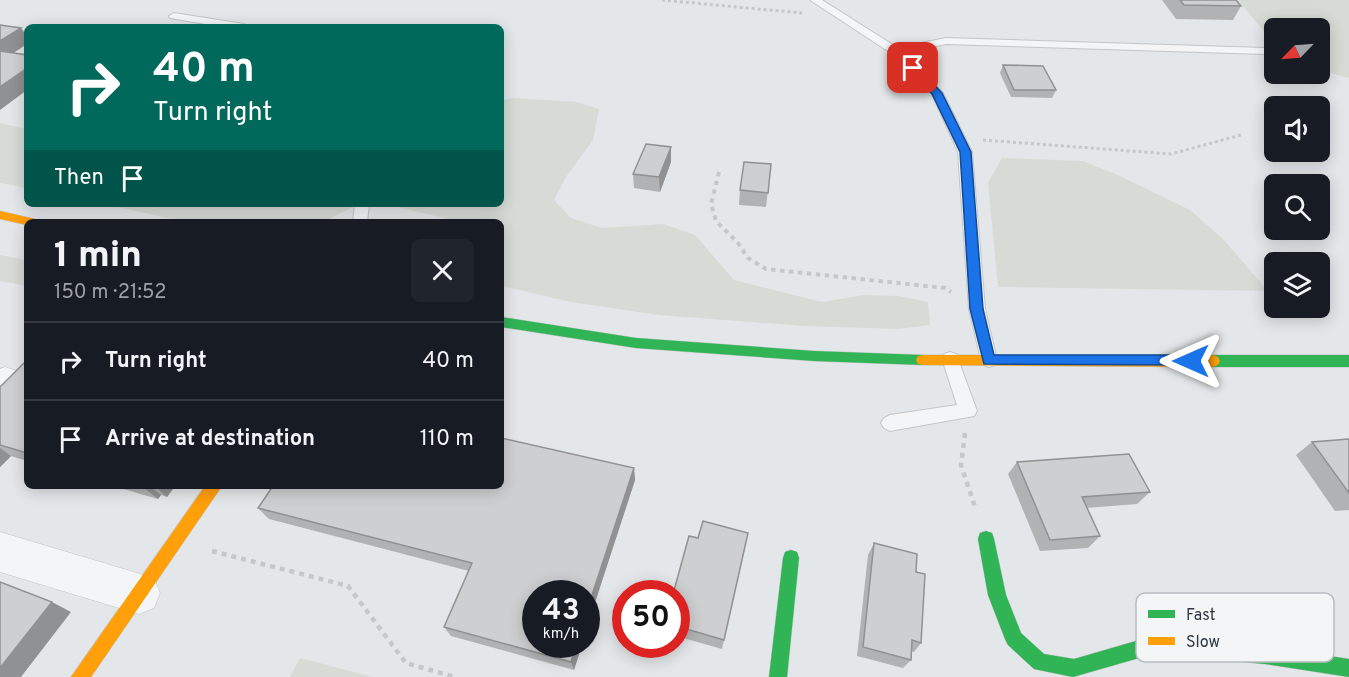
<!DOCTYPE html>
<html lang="en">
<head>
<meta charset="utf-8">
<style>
	:root { --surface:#171b24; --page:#20242c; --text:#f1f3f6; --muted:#9ea1a6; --line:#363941 }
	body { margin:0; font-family:Overpass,sans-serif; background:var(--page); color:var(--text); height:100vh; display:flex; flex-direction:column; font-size:22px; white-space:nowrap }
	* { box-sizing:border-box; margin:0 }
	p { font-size:20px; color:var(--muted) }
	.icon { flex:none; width:33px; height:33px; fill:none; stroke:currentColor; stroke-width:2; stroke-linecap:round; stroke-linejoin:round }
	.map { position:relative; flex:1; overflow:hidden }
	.details { position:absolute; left:24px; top:219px; width:480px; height:270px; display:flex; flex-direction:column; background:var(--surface); border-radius:9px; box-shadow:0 3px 15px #0003 }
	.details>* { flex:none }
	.hud { position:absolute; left:24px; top:24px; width:480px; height:183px; border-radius:9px; box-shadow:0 3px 15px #0003; background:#00695c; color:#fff; overflow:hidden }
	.needle { width:39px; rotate:245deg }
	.buttons { position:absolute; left:1264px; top:18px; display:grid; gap:12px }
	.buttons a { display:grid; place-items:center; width:66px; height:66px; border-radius:9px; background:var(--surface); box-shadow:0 3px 15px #0003; font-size:30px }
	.speed { position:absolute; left:522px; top:580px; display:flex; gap:12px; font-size:30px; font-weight:700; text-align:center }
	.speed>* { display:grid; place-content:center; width:78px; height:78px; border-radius:50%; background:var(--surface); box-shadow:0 3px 15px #0003; line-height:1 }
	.speed small { font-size:15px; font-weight:400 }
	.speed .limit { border:9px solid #d22; background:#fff; color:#111 }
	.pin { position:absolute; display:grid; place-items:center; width:51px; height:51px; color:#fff; margin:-26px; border-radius:12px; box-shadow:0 3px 9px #0006 }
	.me { position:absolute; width:66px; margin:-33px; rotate:270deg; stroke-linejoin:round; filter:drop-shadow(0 0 4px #0008) }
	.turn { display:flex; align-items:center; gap:21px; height:126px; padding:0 30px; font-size:27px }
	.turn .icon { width:78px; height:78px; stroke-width:2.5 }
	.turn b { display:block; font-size:42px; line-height:51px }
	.then { display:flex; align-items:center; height:57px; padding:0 30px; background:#0003; gap:12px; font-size:22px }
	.round { display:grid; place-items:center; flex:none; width:63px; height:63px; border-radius:9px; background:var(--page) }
	.overview { display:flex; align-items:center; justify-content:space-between; height:102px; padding:0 30px }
	h1 { font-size:36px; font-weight:800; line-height:45px }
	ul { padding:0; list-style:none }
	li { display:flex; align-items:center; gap:18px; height:78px; padding:0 30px; border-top:2px solid var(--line) }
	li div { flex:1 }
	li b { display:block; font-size:22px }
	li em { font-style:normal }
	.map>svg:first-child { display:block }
	.green { fill:#d6dcd5 }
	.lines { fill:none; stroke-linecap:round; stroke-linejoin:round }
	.lane-casing { stroke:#c3c5c7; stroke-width:2 }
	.street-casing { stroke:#c3c5c7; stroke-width:1 }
	.fast-casing { stroke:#c3c5c7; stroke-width:1 }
	.slow-casing { stroke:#c3c5c7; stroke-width:1 }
	.path-far2 { stroke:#c5c7c9; stroke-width:3; stroke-dasharray:3 3; stroke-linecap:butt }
	.path-far1 { stroke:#c5c7c9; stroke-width:4; stroke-dasharray:4.5 4.5; stroke-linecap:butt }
	.path { stroke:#c5c7c9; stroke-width:4.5; stroke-dasharray:5 5; stroke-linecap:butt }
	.lane { fill:#f4f5f6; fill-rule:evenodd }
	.street { fill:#f4f5f6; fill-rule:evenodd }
	.fast { fill:#30b455; fill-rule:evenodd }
	.slow { fill:#ff9f0a; fill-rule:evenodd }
	.wall { fill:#b0b2b4 }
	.shaded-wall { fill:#909192 }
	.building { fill:#cdcfd1; stroke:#909192; stroke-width:1.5 }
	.route { fill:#1a73e8; stroke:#114b97; stroke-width:1.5 }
	.key { fill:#f3f5f7; stroke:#b8bcc0; stroke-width:1.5 }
	.key-label { font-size:16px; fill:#2d3741 }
</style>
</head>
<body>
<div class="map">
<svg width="1349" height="677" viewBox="0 0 1349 677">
	<rect width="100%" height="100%" fill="#e4e7e9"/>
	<path class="green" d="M1238,0H1349V78L1320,70V28H1275V45Z
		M512,98L577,102L599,109L593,140L566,177L554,200L571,218L602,228L663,224L695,235L734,280L822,302L863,295L898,296L928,302L930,325L898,329L804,326L659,315L571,302L501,286V222H462L384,204H501V101Z
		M0,123L27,129V188L0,183Z
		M1002,158L1083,161L1120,176L1190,210L1224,240L1268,291L998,287L988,183Z
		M104,204H359L323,222H185Z
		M0,255L27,260V286L0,281Z
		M300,658L373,677H290Z"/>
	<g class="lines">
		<g class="lane-casing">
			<path id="lane" d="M810,0H822L901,50L911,45L946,38L1264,48L1270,51L1264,54L946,44L918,50L908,56L943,93L972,152L985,309L997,360L995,365L989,367L983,365L981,360L969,309L958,152L932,94L897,57Z
				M174,13L244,24L249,27H223L170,18L169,16Z
				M355,204H369L367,222H353Z
				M950,352L956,354L958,359L977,411L974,416L890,431L884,428L881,423L884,418L890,415L957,405L942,359L944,354Z"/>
		</g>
		<g class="street-casing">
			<path id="street" d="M5,367L17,371L22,381L12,395L0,399V369Z
				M0,532L154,578L160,593L154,608L139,614L0,572Z"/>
		</g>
		<g class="fast-casing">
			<path id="fast" d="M501,317L636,338L814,351L923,355L928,356L930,360L928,364L923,365L814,361L636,348L501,327Z
				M1213,355H1349V367H1213L1208,365L1206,361L1208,357Z
				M986,531L992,533L994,539L1006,595L1021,633L1044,654L1074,659L1153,636L1265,646L1349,659V677L1265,664L1153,654L1073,677L1034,669L1008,645L1005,639L988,595L978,539L980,533Z
				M791,550L797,552L799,558L787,677H769L783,558L785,552Z"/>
		</g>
		<g class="slow-casing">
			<path id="slow" d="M0,211L35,219L37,222H27V225L0,219Z
				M923,355H1213L1218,357L1220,361L1218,365L1213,367L923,365L918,364L916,360L918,356Z
				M205,486H222L91,677H71Z"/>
		</g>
		<path class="path-far2" d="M662,0L802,13
			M983,140L1171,154L1241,135"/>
		<path class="path-far1" d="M719,172L711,204L716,221L738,243L748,258L766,269L945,288L951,292"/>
		<path class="path" d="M965,433L961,465L975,507
			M212,551L348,586L406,663L455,677"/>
		<use href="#lane" class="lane"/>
		<use href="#street" class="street"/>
		<use href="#fast" class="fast"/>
		<use href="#slow" class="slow"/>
	</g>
	<path class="wall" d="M1162,0H1236L1241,6L1233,20L1176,19Z
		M1003,65L1056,90L1052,98L1011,97L1000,73Z
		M671,162L660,192L634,188L633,174Z
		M771,164L766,207L739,205L740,190Z
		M27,362V461L11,456L0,467V387Z
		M1349,439V510L1335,511L1296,455L1312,442Z
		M1017,462L1150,492L1137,504L1086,508L1100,536L1088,548L1040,551L1008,474Z
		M634,468L635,480L586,630V594L536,645H582L574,670L451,636L444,627L469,571L269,519L258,508Z
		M113,486H175L167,497L161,495L158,499Z
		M698,538L746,544L722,649L676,636L677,615H676V594Z
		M874,543L921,643L914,652L911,651V660L903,668L857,656L868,555Z"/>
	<path class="shaded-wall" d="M21,28L27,36V44L0,62V41Z
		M27,68V90L0,110V87Z
		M671,147V162L660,192L659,177Z
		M0,448L11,456L0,467Z
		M634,468L635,480L586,630V613Z
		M144,486H150L161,495L158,499L143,487Z
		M154,486H175L167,497Z
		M52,602L71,612L21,677H0V668Z
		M576,645H582L574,670L571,662Z"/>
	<path class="building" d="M1180,0H1236L1241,6L1184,5Z
		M0,25L21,28L0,41Z
		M0,51L27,55V68L0,87Z
		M1003,65L1043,66L1056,90H1014Z
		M646,144L671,147L659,177L633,174Z
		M744,162L771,164L768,193L740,190Z
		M25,362H27V453L0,445V387Z
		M501,438L634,468L586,613V594H536V645H576L571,662L444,627L472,563L258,508L273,486H501Z
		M1349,439V493L1312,442Z
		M1129,454L1150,492L1082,497L1100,536L1050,540L1017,462Z
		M703,521L748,533L724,640L676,626V618L680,606L676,605V594H673L689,536L698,538Z
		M874,543L917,554L916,572L925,574L921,643L912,640L911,660L863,647Z
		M0,582L52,602L0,668Z"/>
	<path class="route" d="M909,66H916L942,93L971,152L983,309L994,355H1191L1196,357L1198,361L1196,365L984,364L970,309L960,152L932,94L909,70Z"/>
	<rect x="1136" y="593" width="198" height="69" rx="9" class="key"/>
	<rect x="1148" y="610" width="27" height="8" fill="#30b455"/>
	<rect x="1148" y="637" width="27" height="8" fill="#ff9f0a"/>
	<g class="key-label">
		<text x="1186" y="620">Fast</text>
		<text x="1186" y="647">Slow</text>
	</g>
</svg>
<div class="buttons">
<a><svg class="needle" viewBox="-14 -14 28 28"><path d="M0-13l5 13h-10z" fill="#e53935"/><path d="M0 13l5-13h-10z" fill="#9ea1a6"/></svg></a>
<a><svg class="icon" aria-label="sound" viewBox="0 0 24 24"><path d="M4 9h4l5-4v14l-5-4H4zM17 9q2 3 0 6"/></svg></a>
<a><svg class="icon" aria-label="search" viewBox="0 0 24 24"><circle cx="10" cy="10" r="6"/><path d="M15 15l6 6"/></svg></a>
<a><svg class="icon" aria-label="layers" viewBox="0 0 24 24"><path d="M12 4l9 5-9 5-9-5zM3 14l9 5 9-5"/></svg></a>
</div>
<div class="speed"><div>43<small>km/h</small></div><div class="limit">50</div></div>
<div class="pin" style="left:913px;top:68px;background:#d93025"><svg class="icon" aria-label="arrive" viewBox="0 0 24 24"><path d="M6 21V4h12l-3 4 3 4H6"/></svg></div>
<svg class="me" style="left:1191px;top:361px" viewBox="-20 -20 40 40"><path d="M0-17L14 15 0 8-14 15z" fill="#1a73e8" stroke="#fff" stroke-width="4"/></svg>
<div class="hud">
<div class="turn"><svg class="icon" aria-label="right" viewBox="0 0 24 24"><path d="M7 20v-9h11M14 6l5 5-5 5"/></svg><div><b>40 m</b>Turn right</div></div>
<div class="then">Then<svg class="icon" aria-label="arrive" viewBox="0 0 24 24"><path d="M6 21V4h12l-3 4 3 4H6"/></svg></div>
</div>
<section class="details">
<div class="overview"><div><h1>1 min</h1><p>150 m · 21:52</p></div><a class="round"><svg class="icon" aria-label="close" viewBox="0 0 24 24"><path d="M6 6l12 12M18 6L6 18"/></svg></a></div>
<ul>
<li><svg class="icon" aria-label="right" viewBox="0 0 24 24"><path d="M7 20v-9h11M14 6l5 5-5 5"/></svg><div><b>Turn right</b></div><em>40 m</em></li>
<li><svg class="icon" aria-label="arrive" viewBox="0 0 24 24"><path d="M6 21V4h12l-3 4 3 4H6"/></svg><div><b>Arrive at destination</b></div><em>110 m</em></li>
</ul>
</section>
</div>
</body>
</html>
